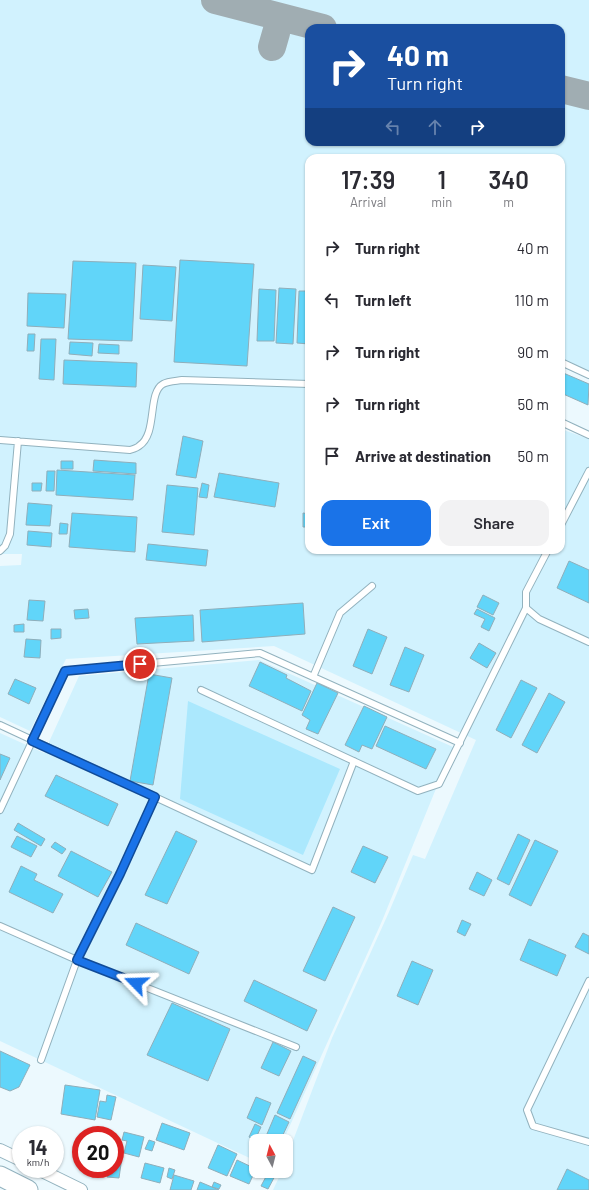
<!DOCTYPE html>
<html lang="en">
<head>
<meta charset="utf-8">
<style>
	:root { --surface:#fff; --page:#f2f2f3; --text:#2b2b33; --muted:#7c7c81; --accent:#1a73e8 }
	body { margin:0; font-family:Barlow,sans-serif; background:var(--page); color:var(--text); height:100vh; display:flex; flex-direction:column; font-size:15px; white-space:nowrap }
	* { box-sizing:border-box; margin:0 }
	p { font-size:13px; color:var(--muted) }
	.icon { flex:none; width:22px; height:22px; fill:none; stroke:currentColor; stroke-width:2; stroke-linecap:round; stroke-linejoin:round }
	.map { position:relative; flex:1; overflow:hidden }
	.details { position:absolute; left:305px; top:154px; width:260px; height:400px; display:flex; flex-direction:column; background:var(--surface); border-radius:12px; box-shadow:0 1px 3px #0004 }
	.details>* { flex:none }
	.banner { position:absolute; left:305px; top:24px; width:260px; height:122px; border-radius:12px; box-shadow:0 1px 3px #0004; background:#1a4fa0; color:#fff; overflow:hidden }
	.needle { width:26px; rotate:353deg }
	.fabs { position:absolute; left:249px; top:1134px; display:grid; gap:8px }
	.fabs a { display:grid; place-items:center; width:44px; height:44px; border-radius:8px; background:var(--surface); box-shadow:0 1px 3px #0004; font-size:20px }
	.speed { position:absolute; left:12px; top:1126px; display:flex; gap:8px; font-size:20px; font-weight:700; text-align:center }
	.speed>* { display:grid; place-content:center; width:52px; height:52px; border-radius:50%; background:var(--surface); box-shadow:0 1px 3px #0004; line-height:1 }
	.speed small { font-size:10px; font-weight:400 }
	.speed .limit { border:6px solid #d22; background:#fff; color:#111 }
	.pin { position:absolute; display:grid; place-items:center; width:34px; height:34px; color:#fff; margin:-17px; border:2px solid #fff; border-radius:50%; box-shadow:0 1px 4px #0007 }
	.me { position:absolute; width:44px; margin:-22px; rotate:292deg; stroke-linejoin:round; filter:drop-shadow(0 0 3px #0008) }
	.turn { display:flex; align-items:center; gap:14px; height:84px; padding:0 16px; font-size:18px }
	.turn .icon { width:52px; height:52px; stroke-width:2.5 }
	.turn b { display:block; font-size:28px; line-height:34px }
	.lanes { display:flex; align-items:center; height:38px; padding:0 16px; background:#0003; justify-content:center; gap:20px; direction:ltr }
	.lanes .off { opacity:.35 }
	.eta { display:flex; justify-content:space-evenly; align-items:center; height:68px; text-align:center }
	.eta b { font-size:24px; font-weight:600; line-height:28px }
	.cta { display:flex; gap:8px; margin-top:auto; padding:8px 16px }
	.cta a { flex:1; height:46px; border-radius:12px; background:var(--accent); color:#fff; font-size:16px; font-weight:600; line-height:46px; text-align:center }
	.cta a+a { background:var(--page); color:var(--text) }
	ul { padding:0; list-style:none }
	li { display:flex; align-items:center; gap:12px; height:52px; padding:0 16px }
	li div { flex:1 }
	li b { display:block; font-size:15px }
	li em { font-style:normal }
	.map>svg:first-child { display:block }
	.built { fill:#d1f2fe; fill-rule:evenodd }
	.green { fill:#abe8fd }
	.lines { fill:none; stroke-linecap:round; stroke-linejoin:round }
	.taxiway { stroke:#a0adb2; stroke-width:28 }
	.building { fill:#61d5f9; stroke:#8faeba }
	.service-casing { stroke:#92b2be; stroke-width:8 }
	.minor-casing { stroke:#92b2be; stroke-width:14 }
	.primary-casing { stroke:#92b2be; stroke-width:21 }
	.service { stroke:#fff; stroke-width:6 }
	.minor { stroke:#fff; stroke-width:12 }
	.primary { stroke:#fff; stroke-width:19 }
	.route-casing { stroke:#114b97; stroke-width:10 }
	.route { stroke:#1a73e8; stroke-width:7 }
</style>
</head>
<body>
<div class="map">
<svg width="589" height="1190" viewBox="0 0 589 1190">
	<rect width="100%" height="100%" fill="#ecf9fe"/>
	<path class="built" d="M0,0H589V373L561,360V158H309V550H561V429L589,439V1190H273L282,1171H286V1159L332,1038L389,912L413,855L425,859L476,740L274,646L66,659L30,731L0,717V566L21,565L22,554H0ZM309,28H561V142H309Z
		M259,660L453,747L382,921L283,1141H256V1161L0,1041V733L44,753L79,676Z"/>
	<path class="green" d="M188,701L340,769L303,855L180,799Z"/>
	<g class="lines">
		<path class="taxiway" d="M215,0L323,28
			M272,47L276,33
			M561,89L589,96"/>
	</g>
	<path class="building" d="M180,260L254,264L247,366L174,362Z
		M73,261L136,263L132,341L68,339Z
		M143,265L176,267L172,321L140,319Z
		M279,288L296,289L293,344L276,343Z
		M259,289L276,290L274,341H257Z
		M299,291H309V344L297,343Z
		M28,293L66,294L64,328L27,326Z
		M28,334H35L34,351H27Z
		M41,339H56L54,380L39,379Z
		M70,342L93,343L92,356L69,354Z
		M99,344L119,345V354L98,353Z
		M64,360L137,363L136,387L63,384Z
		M561,372L589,384L588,405L561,393Z
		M183,436L203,441L196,478L176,475Z
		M94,460L136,463V474L93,471Z
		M61,461H73V469H61Z
		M57,470L135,475L133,500L56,495Z
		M47,471H55L54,491H46Z
		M219,473L279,483L275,507L214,497Z
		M32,483H42L41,491H32Z
		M202,483L209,485L207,498L199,497Z
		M167,485L198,488L194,535L162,532Z
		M28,503L52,505L50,526L26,525Z
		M72,513L137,517L135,552L69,547Z
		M303,513L309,514V527H303Z
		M60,523L68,524L67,534H59Z
		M28,531L52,533L51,547L27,545Z
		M148,544L208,550L206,566L146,560Z
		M569,561L589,570V603L557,588Z
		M483,595L499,603L493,615L477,607Z
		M29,600L45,601L43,621L27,620Z
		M303,603L305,634L202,642L200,610Z
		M88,609L89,618L75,619L74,610Z
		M477,609L495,618L489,631L481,627L485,619L474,614Z
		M193,615L194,641L137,644L135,618Z
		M24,624V632H14V625Z
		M51,629H61V638L51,639Z
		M368,629L387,637L372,674L353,666Z
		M26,639L41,640L40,658L24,657Z
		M479,643L496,653L487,668L470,658Z
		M405,647L424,655L409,692L390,685Z
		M260,662L287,675L286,678L311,691L302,711L249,686Z
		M149,674L172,678L153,785L130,781Z
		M15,679L36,688L29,704L8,694Z
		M521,680L537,688L511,738L496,730Z
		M317,683L338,693L318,734L306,729L310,720L302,715Z
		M549,693L565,702L537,753L522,745Z
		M364,706L387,717L372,749L362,745L359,752L345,745Z
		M385,726L436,749L426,769L376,746Z
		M0,754L10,758L0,780Z
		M56,775L118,804L108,826L45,796Z
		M18,823L45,839L41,846L14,830Z
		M176,831L197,841L167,904L145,895Z
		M518,834L530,840L509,885L497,879Z
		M17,836L37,846L31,857L11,847Z
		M535,840L558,851L531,906L509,895Z
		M55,842L66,849L62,854L51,847Z
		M363,846L388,857L375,883L351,872Z
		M71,851L112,872L98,897L58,876Z
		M21,866L37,874L34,880L63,894L53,913L9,892Z
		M477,872L492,880L484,896L469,889Z
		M333,907L355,917L325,981L303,971Z
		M462,920L471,924L465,936L457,932Z
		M136,923L199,952L189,974L126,945Z
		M583,933L589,936V954L575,947Z
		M529,939L566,955L557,976L520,960Z
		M412,961L433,970L418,1005L397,996Z
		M254,980L317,1010L307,1031L244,1001Z
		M172,1003L230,1029L208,1081L147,1055Z
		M273,1042L291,1051L279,1076L261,1068Z
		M0,1051L30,1065L19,1087L10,1091L0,1087Z
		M303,1056L316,1062L290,1119L277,1113Z
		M65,1085L100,1090L95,1120L61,1114Z
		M107,1095L116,1097L111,1120L97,1117L100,1101L106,1102Z
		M256,1097L271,1103L262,1125L247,1118Z
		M275,1115L289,1122L280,1141H264Z
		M162,1123L190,1133L184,1150L156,1140Z
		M255,1124L261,1127L255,1140L249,1137Z
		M91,1131L114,1133V1135H90Z
		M124,1132L144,1137L139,1157L124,1153L127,1141L122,1140Z
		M149,1140L155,1142L152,1151L145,1149Z
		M218,1145L237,1154L227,1176L208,1168Z
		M115,1157H122L119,1178L107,1177L108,1169H115Z
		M237,1160L256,1169L249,1184L230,1176Z
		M145,1163L164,1168L160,1183L141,1178Z
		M169,1168L175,1170L172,1179L167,1177Z
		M567,1169L589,1180V1190H557Z
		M269,1171L276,1174L268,1189L261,1186Z
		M174,1175L194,1181L191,1190H170Z
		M200,1182L219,1190H197Z
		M214,1182L221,1185L219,1189L212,1187Z"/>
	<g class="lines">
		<g class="service-casing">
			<path id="service" d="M561,362L589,375
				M561,422L589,435
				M0,440L130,450C133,449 137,448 139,446C158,434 147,393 163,384C168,381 176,381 182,380L309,384
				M561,525L589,471
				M0,551L5,546L10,534L18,441
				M526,608L539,619L589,642
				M313,677L340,613L372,586
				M201,690L418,791L439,784L526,608V592L548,550
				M0,725L312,870L354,761
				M0,810L65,671L260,653L460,743
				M0,926L77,960L296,1047
				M589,981L527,1110L533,1126L589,1142
				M41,1060L77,960L120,874L155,797"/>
		</g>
		<g class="minor-casing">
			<path id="minor" d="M0,1150L21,1160
				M38,1169L81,1190"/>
		</g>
		<g class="primary-casing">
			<path id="primary" d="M0,1176L28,1190"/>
		</g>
		<use href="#service" class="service"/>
		<use href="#minor" class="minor"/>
		<use href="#primary" class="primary"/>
	</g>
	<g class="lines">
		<g class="route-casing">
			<path id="route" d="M136,983L77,960L120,874L155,797L32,741L65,671L140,664"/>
		</g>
		<use href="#route" class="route"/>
	</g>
</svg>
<div class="fabs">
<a><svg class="needle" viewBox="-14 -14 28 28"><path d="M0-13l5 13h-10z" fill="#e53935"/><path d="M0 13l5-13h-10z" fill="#7c7c81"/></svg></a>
</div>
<div class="speed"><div>14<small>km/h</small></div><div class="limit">20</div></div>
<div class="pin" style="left:140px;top:664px;background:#d93025"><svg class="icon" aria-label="arrive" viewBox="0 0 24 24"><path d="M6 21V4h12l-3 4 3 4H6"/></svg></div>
<svg class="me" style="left:136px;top:983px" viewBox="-20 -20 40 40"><path d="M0-17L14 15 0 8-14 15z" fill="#1a73e8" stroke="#fff" stroke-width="4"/></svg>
<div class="banner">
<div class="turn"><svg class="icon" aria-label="right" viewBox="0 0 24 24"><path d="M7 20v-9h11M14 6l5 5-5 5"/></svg><div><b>40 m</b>Turn right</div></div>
<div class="lanes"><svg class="icon off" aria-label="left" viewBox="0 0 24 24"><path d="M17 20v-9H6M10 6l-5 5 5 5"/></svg><svg class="icon off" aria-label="ahead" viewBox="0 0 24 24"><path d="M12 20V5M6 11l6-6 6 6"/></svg><svg class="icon" aria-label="right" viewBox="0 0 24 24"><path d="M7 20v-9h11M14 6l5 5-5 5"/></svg></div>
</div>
<section class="details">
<div class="eta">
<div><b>17:39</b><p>Arrival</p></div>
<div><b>1</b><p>min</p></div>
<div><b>340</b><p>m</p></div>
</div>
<ul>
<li><svg class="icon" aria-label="right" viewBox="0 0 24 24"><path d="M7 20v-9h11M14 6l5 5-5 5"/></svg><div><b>Turn right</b></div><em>40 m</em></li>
<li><svg class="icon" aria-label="left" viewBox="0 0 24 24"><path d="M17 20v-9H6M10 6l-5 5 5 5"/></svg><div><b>Turn left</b></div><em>110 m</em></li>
<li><svg class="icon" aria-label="right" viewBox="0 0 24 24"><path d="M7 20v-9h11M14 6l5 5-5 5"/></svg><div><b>Turn right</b></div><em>90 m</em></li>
<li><svg class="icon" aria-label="right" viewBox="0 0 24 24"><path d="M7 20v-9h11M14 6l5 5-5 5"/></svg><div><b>Turn right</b></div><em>50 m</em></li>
<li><svg class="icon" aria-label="arrive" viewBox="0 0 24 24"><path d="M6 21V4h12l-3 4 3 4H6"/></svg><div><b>Arrive at destination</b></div><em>50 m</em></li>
</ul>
<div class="cta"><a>Exit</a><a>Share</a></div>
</section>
</div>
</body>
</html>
